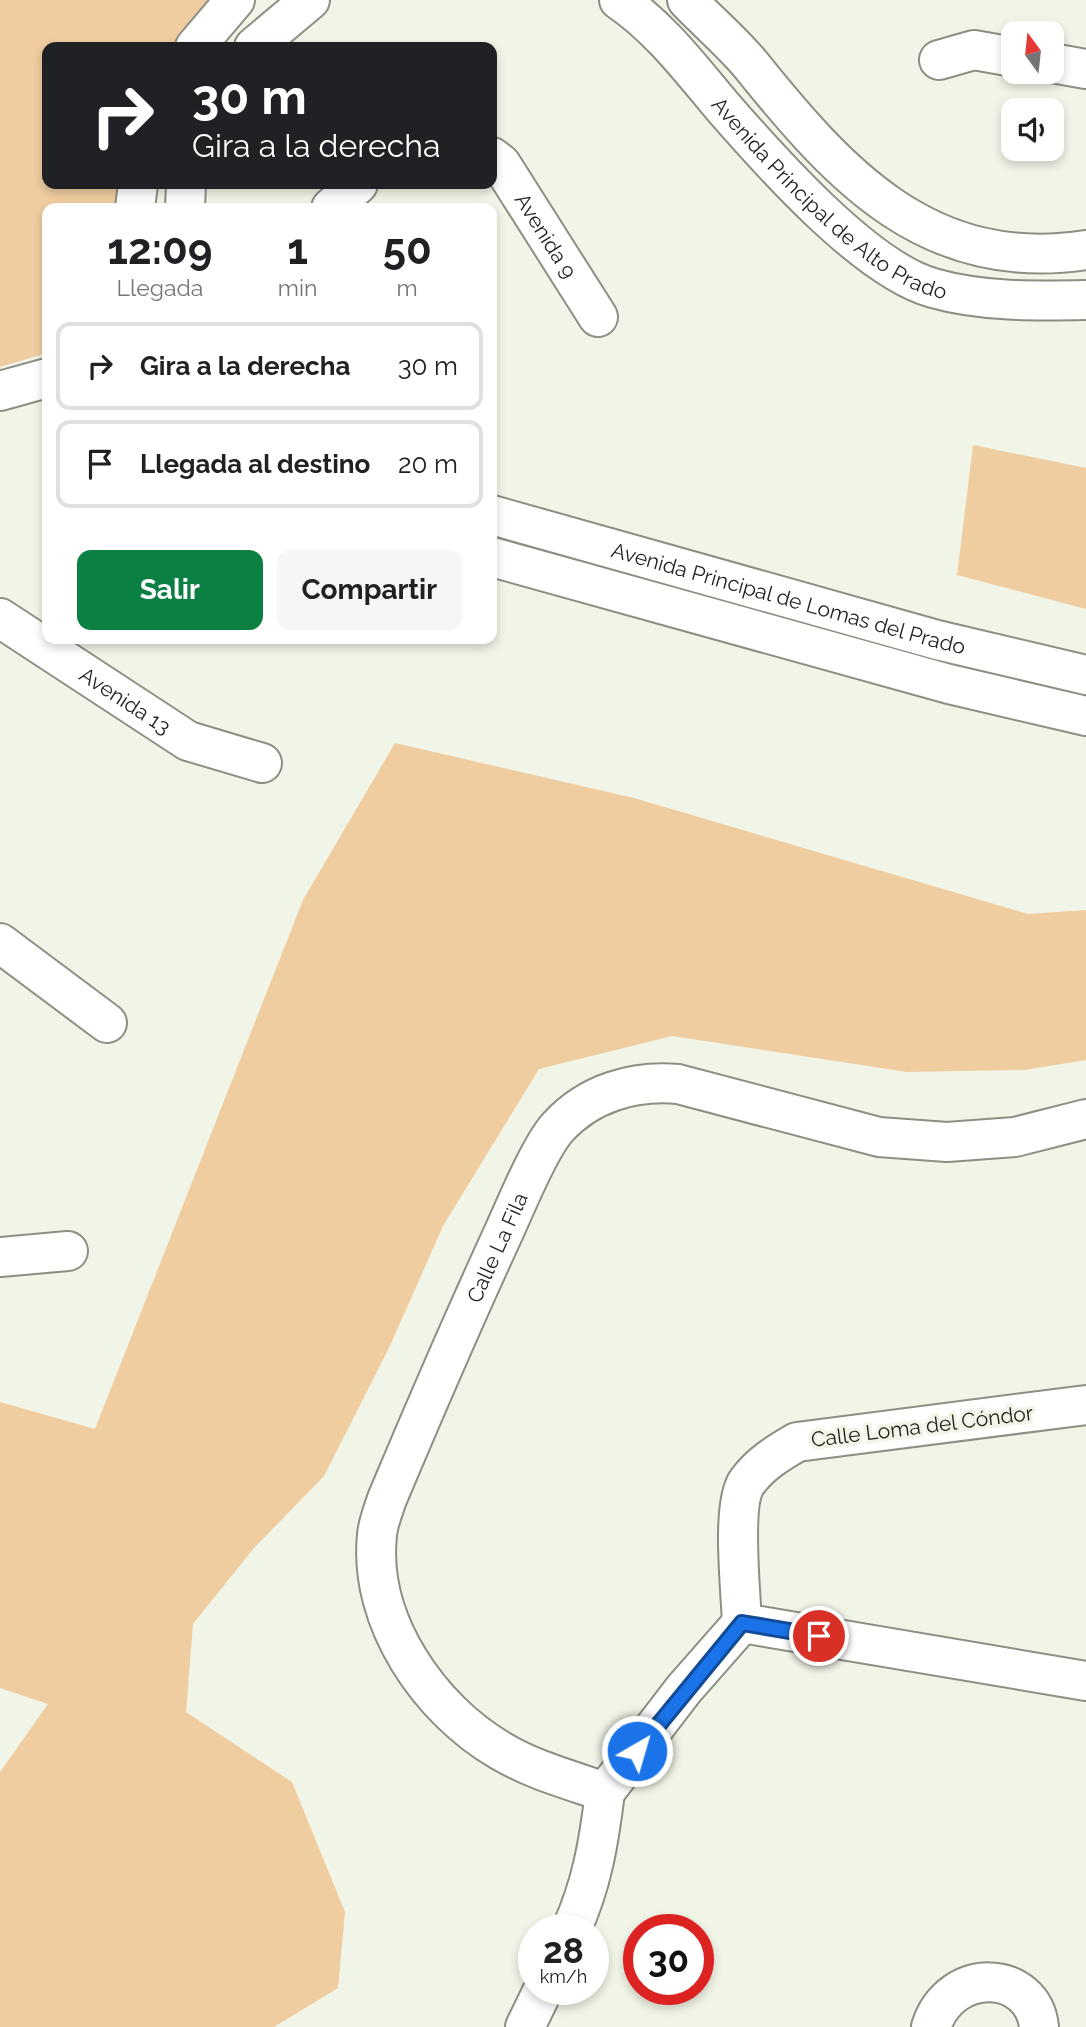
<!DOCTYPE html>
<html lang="es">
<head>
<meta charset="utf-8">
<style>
	:root { --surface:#fff; --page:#f6f6f6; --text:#202124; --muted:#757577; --line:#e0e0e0; --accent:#0b8043 }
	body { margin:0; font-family:Raleway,sans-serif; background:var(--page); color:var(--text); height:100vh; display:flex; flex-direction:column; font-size:26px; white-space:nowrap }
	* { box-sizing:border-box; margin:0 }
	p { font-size:23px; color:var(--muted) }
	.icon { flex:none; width:38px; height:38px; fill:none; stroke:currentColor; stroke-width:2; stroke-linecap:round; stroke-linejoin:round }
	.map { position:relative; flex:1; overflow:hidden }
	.panel { position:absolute; left:42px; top:203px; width:455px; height:441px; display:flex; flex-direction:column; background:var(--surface); border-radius:14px; box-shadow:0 4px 10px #0003 }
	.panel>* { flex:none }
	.hud { position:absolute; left:42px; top:42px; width:455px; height:147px; border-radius:14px; box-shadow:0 4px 10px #0003; background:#202124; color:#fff; overflow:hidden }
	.needle { width:46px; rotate:345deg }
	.controls { position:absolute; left:1001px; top:21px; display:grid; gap:14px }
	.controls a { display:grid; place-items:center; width:63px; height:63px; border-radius:14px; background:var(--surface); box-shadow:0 4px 10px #0003; font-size:35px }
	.speed { position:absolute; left:518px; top:1914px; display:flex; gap:14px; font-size:35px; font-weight:700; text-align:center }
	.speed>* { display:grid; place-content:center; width:91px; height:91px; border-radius:50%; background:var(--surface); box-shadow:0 4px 10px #0003; line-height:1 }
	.speed small { font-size:18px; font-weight:400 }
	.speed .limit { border:10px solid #d22; background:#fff; color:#111 }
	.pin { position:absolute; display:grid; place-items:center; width:60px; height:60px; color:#fff; margin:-30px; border:4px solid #fff; border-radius:50%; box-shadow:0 2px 7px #0007 }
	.me { position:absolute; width:77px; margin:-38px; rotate:38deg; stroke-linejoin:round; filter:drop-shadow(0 0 5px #0008) }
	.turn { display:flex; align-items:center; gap:24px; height:147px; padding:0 35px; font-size:32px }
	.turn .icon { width:91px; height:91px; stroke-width:2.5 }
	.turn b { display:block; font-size:49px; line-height:60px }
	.eta { display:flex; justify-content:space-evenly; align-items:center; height:119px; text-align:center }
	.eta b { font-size:42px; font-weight:700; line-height:49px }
	.action { display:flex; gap:14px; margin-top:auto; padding:14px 35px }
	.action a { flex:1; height:80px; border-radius:14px; background:var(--accent); color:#fff; font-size:28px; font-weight:700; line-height:80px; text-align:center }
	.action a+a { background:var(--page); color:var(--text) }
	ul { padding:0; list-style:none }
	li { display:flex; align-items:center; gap:21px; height:88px; margin:0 14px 10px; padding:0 21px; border:4px solid var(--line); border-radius:14px }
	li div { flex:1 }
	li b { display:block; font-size:26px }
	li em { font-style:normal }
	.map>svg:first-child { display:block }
	.green { fill:#efcda0 }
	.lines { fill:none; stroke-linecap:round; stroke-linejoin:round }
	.minor-casing { stroke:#8c8f83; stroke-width:42 }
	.minor { stroke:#fff; stroke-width:38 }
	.route-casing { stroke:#114b97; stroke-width:18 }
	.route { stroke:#1a73e8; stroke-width:12 }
	.labels { text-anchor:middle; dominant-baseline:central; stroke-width:7; stroke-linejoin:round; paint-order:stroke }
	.street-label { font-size:21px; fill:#1f201b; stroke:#f1f5e7 }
</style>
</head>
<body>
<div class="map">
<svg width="1086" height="2027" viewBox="0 0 1086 2027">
	<rect width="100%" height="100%" fill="#f1f5e7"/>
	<path class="green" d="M0,0H216L177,47H47V184H126L125,208H47V353L0,367Z
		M973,445L1086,468V609L957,575Z
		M395,743L634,798L1028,914L1086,910V1060L1024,1070L907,1072L672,1036L539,1069L443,1226L389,1348L324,1476L254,1548L193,1624L186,1712L292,1782L345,1912L338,1988L274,2027H0V1772L48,1704L0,1688V1402L95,1429L303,900Z"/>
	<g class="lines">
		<g class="minor-casing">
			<g id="minor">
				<path id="s1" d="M619,0C660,28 690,68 722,106C769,160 865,269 933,288C982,302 1035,301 1086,300"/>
				<path d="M687,0C708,22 731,41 751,65C840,176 929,274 1086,250"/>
				<path d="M195,47L235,0"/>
				<path d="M254,47L310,0"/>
				<path d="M939,60L974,50L1013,57"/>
				<path d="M1052,63L1086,69"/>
				<path id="s2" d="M492,157L501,164L598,317"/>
				<path d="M135,208L138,184"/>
				<path d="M185,208L186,184"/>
				<path d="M331,208L358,184"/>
				<path d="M0,391L47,378"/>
				<path id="s3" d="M492,515L937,640L1086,675"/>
				<path d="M492,557L949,684L1086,716"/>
				<path id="s4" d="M0,618L188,741L262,763"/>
				<path d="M0,943L107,1023"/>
				<path d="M0,1257L68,1251"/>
				<path d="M1086,1405L797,1442C778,1453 760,1464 747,1482C731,1504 741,1594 742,1623L1086,1681"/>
				<path id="s5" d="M605,1792C570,1780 533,1770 501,1751C429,1709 368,1621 377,1535C378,1523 383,1511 387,1499C424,1411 462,1323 502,1236C515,1208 539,1148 558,1127C589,1093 634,1080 678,1084L879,1137L947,1142L1015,1137L1086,1119"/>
				<path d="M605,1792L684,1689L742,1623"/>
				<path d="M571,1930C592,1885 599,1841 605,1792"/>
				<path d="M525,2027L543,1990"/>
				<path d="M931,2027C951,1965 1033,1970 1039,2027"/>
			</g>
		</g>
		<use href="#minor" class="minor"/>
	</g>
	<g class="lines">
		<g class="route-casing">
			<path id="route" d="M637,1751L742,1623L819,1636"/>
		</g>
		<use href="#route" class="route"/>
	</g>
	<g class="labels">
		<g class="street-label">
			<text stroke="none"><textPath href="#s1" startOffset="292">Avenida Principal de Alto Prado</textPath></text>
			<text stroke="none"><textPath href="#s2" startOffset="96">Avenida 9</textPath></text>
			<text stroke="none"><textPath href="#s3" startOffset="308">Avenida Principal de Lomas del Prado</textPath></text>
			<text stroke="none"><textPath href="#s4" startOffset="150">Avenida 13</textPath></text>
			<text stroke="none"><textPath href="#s5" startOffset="686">Calle La Fila</textPath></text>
			<text transform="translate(922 1426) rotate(-7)">Calle Loma del Cóndor</text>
		</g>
	</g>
</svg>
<div class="controls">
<a><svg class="needle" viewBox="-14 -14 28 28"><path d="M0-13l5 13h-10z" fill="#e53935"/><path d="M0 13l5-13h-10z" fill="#757577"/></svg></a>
<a><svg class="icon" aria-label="sound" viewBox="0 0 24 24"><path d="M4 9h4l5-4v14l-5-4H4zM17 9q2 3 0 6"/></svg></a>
</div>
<div class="speed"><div>28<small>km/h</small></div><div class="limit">30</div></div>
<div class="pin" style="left:819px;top:1636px;background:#d93025"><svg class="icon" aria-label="arrive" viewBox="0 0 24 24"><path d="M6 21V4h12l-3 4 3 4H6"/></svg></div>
<svg class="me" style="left:637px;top:1751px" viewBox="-20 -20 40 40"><circle r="17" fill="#1a73e8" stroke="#fff" stroke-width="3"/><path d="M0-11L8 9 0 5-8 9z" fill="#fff"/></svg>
<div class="hud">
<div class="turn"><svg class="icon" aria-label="right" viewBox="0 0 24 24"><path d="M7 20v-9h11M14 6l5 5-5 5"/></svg><div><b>30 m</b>Gira a la derecha</div></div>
</div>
<section class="panel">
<div class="eta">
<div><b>12:09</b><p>Llegada</p></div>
<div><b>1</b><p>min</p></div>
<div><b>50</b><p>m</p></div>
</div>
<ul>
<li><svg class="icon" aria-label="right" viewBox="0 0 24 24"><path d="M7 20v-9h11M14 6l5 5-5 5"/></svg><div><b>Gira a la derecha</b></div><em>30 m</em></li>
<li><svg class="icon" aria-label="arrive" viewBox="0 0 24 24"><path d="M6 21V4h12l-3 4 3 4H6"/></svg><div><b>Llegada al destino</b></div><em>20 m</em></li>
</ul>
<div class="action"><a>Salir</a><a>Compartir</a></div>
</section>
</div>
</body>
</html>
